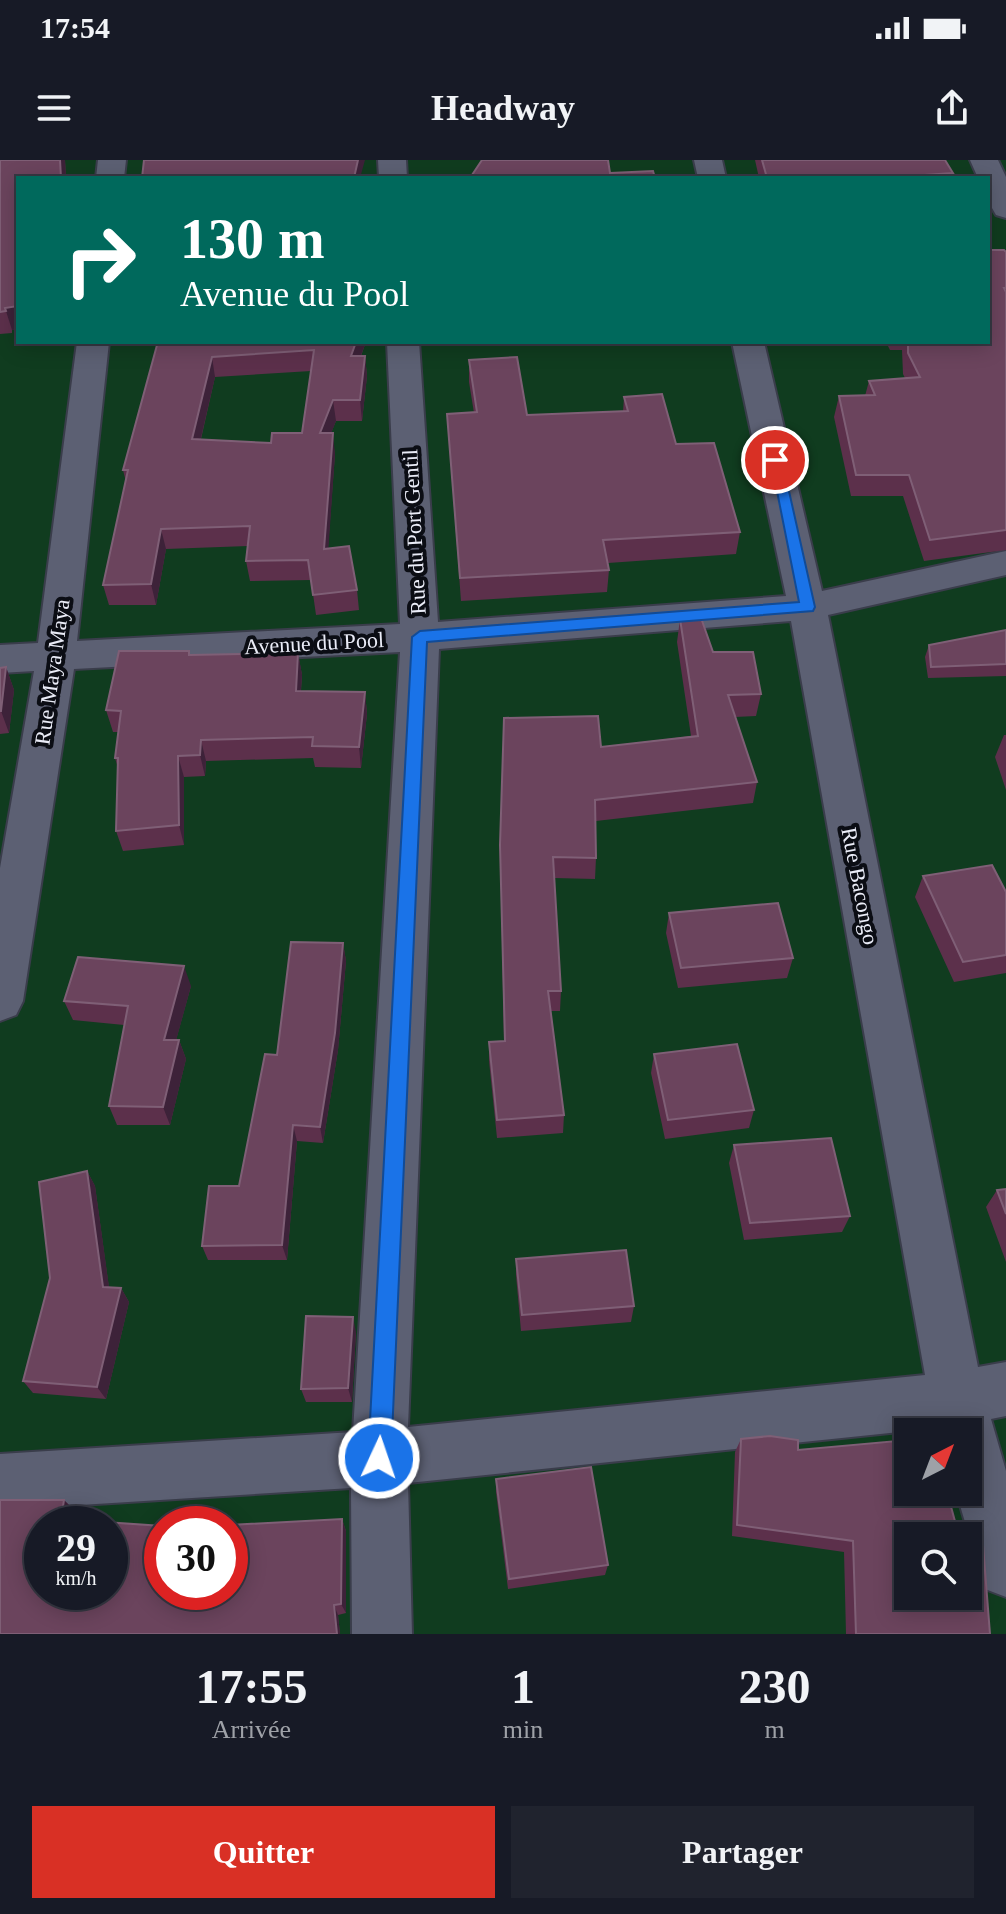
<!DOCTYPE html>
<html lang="fr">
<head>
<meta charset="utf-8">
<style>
	:root { --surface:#171a26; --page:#20232e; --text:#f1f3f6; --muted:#9ea1a7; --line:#363843; --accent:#d93025 }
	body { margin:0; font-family:"Times New Roman",serif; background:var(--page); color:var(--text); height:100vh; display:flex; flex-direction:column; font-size:30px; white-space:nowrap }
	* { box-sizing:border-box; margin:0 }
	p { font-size:26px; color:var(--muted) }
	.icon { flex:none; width:44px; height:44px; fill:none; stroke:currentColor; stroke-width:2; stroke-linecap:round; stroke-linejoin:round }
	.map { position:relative; height:1474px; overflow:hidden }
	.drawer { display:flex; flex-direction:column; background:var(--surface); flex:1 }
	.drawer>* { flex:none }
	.top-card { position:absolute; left:16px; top:16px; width:974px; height:168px; border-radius:0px; box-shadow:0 4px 20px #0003,0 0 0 2px var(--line); background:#00695c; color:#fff; overflow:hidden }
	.needle { width:52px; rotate:42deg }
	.controls { position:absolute; left:894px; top:1258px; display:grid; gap:16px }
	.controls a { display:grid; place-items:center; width:88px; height:88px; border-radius:0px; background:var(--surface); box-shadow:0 4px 20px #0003,0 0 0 2px var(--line); font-size:40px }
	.speed { position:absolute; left:24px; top:1346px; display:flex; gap:16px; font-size:40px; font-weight:700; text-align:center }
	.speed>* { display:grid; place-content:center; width:104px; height:104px; border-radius:50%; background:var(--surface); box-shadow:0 4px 20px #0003,0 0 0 2px var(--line); line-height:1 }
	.speed small { font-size:20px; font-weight:400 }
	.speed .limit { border:12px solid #d22; background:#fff; color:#111 }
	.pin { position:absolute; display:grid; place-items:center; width:68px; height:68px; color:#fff; margin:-34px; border:4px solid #fff; border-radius:50%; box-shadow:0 2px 8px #0007 }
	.me { position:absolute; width:88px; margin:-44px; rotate:3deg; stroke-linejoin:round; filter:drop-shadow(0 0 6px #0008) }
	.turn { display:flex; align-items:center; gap:28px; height:168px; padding:0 32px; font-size:36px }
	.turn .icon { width:104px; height:104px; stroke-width:2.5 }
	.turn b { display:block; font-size:56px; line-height:68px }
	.eta { display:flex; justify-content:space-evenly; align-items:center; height:136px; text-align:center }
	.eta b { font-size:48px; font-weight:700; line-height:56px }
	.primary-button { display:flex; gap:16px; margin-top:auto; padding:16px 32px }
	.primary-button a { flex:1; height:92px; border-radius:0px; background:var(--accent); color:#fff; font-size:32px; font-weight:700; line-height:92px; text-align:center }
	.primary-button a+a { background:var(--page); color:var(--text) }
	.status { display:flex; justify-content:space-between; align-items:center; height:56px; padding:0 40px; background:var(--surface); direction:ltr }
	.status svg { height:22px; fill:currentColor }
	header { display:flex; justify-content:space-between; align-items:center; height:104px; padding:0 32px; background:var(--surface); font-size:36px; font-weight:700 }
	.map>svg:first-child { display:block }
	.green { fill:#103c1f; fill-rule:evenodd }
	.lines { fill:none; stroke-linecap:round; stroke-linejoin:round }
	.street-casing { stroke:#3a3d4b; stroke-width:4 }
	.street { fill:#5c6073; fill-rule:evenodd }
	.wall { fill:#5c304b; fill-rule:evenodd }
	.shaded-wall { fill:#3d2239 }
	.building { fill:#6b445d; stroke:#7f5f76; stroke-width:2; fill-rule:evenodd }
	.route { fill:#1a73e8; stroke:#114b97; stroke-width:2 }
	.labels { text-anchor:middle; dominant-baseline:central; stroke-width:8; stroke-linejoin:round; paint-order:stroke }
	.street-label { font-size:22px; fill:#eaecf7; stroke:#0b0d14 }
</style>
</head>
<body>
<div class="status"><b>17:54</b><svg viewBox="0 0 49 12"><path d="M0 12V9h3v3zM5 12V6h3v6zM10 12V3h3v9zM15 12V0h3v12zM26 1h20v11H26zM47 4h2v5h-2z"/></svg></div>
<header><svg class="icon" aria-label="menu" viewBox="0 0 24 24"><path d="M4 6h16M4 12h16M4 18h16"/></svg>Headway<svg class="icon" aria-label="share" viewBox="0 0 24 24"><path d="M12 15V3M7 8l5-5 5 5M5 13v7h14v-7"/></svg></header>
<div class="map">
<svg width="1006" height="1474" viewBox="0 0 1006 1474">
	<rect width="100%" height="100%" fill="#1f2332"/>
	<path class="green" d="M0,0H1006V1474H0ZM18,18H988V182H18ZM908,1272H968V1332H908ZM42,1364H110V1432H42ZM162,1364H230V1432H162ZM908,1376H968V1436H908Z"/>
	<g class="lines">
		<g class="street-casing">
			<path id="street" d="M98,0H126L124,18H96Z
				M378,0H406L407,18H379Z
				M694,0H722L726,18H698Z
				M970,0H998L1006,17V58L996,55L988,41V18H978Z
				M77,182H109L77,481L400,464L387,182H419L438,462L786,436L732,182H764L822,431L1006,391V415L828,455L978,1207L1006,1202V1256L991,1259L1006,1311V1437L985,1429L956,1332H968V1272H939L938,1268L408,1323L412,1474H352L351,1328L0,1350V1294L353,1272L400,492L74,509L23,841L16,855L0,861V708L34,511L0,513V485L38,483ZM791,461L925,1215L408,1267L439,489Z"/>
		</g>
		<use href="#street" class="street"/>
	</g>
	<path class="wall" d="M0,0H65L66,18H18V169L12,170V173L0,174Z
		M755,0H945L953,13L952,18H759Z
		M1006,92V390L924,401L903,336H851L834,257L839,236H865L869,221L905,218L903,214L902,190H890L886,182H988Z
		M366,182L361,196H365L367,216L362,261H336L331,273L335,294L328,388L357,430L359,450L316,455L311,420L250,421L246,401L248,386L166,389L156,445H109L103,425L126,322L123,310L157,185ZM311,211L302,273L271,283L201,279L215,217Z
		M572,182H612V184H572Z
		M469,200L527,255L623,252L624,237L676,284L740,372L736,394L608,403L609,410L607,432L461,441L447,254L474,253L469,222Z
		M680,459L713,492L761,534L756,556L735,557L757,622L753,643L596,661V698L595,719L554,718L561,831L560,851H551L564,955L563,973L497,978L489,901V882L504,881L500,685L601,587L691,576L677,482Z
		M1006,470V516L928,518L925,497L929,485Z
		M189,491L190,495L298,493L302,515L301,531L365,532L367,554L361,608L315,607L313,598L206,601L205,616L184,617V685L123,691L116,671L118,608L115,598L118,572H113L106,550Z
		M6,507L14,530L9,573L0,574V508Z
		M1004,575H1006V630L995,597Z
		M923,716L1006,732V813L954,822L915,737Z
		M669,753L793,798L787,818L678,828L666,773Z
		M343,783L346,801L338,890L323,983L297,981L287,1100H208L202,1086L239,1026L277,895Z
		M191,826L176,880H179L186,899L170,965H117L109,946L124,865L73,860L64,841Z
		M654,894L754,950L749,968L665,979L651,913Z
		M734,985L850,1056L842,1072L744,1080L729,1003Z
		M87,1011L95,1026L109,1128H121L129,1142L106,1239L33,1233L23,1221Z
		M1006,1029V1102L986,1047L997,1030Z
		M516,1099L634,1146L631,1162L521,1171L516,1115Z
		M356,1172L352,1242H306L301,1229Z
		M741,1279L798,1290L959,1376L990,1474H846L844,1392L732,1376L735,1292Z
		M496,1319L608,1405L605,1415L508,1429L496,1332Z
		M64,1340L75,1351L74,1360L162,1432L342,1359L346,1371V1453L338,1455L340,1474H0Z"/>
	<path class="shaded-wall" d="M60,0H65L66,18H61Z
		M358,0H365L360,18H354Z
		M18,146V169L12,170L5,148Z
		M356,182H366L353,216L351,196Z
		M365,196L367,216L362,261L360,240Z
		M212,197L215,217L196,299L192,279Z
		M333,240L336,261L323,294L320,273Z
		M333,273L335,294L327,409L324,389Z
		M161,369L166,389L156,445L151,424Z
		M298,493L302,515L299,552L296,531Z
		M6,507L14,530L9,573L1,551Z
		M365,532L367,554L361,608L359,587Z
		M201,580L206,601L205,616L200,595Z
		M178,596L184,617V685L179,665Z
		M343,783L346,801L338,890L323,983L320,967Z
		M184,806L191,826L171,899L164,880Z
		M179,880L186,899L170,965L163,947Z
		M293,965L297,981L287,1100L282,1085Z
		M87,1011L95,1026L111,1141L103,1127Z
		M121,1128L129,1142L106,1239L97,1227Z
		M353,1157L356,1172L352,1242L348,1228Z
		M64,1340L75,1351L73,1364L61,1359Z
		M342,1359L346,1371V1453L341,1444Z
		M334,1445L338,1455L340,1474H337Z"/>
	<path class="building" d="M0,0H60L61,18H18V146L5,148L6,151L0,152Z
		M144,0H358L354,18H142Z
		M482,0H608L610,13L653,11L655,18H470Z
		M762,0H945L953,13L881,18H767Z
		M988,90H1004L1006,92V128H1004L1006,132V370L930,380L909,315H856L839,236L875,235L869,221L920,217L908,193V182H988Z
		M171,182H356L351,196H365L360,240H333L320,273H333L324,389L349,386L357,430L313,435L308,400L246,401L250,366L161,369L151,424L103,425L128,310H123L157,185ZM314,190L302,273H272L271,283L192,279L212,197Z
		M517,197L527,255L628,251L624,237L662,234L676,284L714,283L740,372L603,380L609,410L460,418L447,254L477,252L469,200Z
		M700,455L713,492H753L761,534L728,535L757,622L595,640L596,698L553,697L561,831H548L564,955L497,960L489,882L505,881L500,685L504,558L598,556L601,587L698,576L680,459Z
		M1006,470V504L931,507L929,485Z
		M119,491H189V495L298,493L296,531L365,532L359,587L312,586L313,577L201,580L200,595L178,596L179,665L116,671L118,598H115L121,551L106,550Z
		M6,507L1,551H0V508Z
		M992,705L1006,732V795L963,802L923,716Z
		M778,743L793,798L681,808L669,753Z
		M291,782L343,783L335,873L320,967L293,965L282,1085L202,1086L209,1026H239L265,894L277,895Z
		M78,797L184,806L164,880H179L163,947L109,946L128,846L64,841Z
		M737,884L754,950L668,960L654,894Z
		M831,978L850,1056L750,1063L734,985Z
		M87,1011L103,1127L121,1128L97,1227L23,1221L50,1118L39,1022Z
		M1006,1029V1054L997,1030Z
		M626,1090L634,1146L522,1155L516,1099Z
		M306,1156L353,1157L348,1228L301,1229Z
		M770,1276L798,1280V1290L908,1280V1332H947L959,1376H908V1436H968V1383L983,1385L990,1474H856L853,1381L737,1365L741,1279Z
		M591,1307L608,1405L509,1419L496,1319Z
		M0,1340H64L61,1359L162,1366V1432H230V1365L342,1359L341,1444L334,1445L337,1474H0ZM42,1364H110V1432H42Z"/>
	<path class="route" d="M770,296L782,300L815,447L813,451L427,482L391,1298L387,1306L379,1309L371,1306L368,1298L412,477L420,471L799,442Z"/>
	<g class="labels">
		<g class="street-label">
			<text transform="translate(414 372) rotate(-93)">Rue du Port Gentil</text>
			<text transform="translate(314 483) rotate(-3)">Avenue du Pool</text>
			<text transform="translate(52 512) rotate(-82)">Rue Maya Maya</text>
			<text transform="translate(860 726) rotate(79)">Rue Bacongo</text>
		</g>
	</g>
</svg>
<div class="controls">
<a><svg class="needle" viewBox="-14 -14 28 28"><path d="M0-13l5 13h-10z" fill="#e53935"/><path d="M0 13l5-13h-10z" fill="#9ea1a7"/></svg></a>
<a><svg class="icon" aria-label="search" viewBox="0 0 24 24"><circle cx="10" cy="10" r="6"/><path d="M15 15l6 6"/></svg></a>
</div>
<div class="speed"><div>29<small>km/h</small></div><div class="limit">30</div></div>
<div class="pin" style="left:775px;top:300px;background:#d93025"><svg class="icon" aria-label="arrive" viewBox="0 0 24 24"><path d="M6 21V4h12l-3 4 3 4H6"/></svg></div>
<svg class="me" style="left:379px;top:1298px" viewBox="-20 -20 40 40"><circle r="17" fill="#1a73e8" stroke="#fff" stroke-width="3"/><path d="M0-11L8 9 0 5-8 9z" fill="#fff"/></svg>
<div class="top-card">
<div class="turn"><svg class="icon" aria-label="right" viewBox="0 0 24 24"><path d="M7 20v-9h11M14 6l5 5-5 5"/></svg><div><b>130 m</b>Avenue du Pool</div></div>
</div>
</div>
<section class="drawer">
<div class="eta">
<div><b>17:55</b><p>Arrivée</p></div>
<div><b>1</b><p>min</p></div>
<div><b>230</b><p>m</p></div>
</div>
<div class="primary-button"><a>Quitter</a><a>Partager</a></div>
</section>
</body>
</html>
